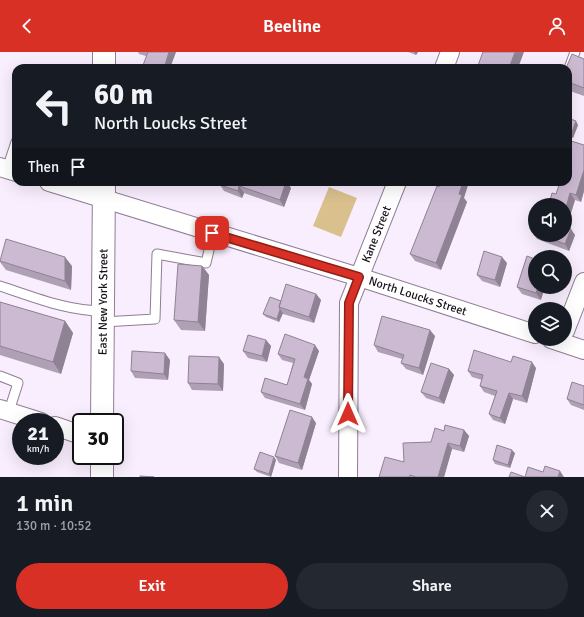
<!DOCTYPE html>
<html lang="en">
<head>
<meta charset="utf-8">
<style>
	:root { --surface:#171b24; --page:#242831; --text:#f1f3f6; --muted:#9ea1a6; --accent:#d93025 }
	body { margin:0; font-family:Signika,sans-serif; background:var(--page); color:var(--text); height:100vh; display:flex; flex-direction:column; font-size:15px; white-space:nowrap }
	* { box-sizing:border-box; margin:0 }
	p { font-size:13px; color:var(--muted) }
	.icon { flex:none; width:22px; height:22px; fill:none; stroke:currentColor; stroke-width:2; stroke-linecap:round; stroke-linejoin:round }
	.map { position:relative; height:425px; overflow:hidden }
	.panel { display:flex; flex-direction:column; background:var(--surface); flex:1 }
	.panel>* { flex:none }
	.banner { position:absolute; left:12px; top:12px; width:560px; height:122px; border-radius:12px; box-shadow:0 4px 16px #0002; background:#171b24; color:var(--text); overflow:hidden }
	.fabs { position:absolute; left:528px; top:146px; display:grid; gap:8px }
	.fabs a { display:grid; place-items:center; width:44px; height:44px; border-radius:50%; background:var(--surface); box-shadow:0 4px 16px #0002; font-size:20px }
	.speed { position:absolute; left:12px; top:361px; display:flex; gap:8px; font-size:20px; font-weight:700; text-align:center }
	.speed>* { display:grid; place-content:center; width:52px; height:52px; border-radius:50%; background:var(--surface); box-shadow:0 4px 16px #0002; line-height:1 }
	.speed small { font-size:10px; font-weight:400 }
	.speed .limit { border:2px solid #111; border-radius:6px; background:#fff; color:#111 }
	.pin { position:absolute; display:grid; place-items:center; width:34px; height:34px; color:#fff; margin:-17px; border-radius:8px; box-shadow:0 2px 6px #0006 }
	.me { position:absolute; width:44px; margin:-22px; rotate:0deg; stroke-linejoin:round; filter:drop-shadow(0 0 3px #0008) }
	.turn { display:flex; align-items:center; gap:14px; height:84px; padding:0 16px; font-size:18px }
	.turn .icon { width:52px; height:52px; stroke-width:2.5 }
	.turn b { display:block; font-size:28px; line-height:34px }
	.then { display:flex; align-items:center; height:38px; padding:0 16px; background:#0003; gap:8px; font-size:15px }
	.round { display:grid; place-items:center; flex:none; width:42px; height:42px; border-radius:21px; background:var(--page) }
	.headline { display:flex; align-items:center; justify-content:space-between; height:68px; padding:0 16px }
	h1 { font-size:24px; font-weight:600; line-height:30px }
	.primary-button { display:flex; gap:8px; margin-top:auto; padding:8px 16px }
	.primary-button a { flex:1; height:46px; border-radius:24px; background:var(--accent); color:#fff; font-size:16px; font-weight:600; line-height:46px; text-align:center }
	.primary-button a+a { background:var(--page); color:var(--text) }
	header { display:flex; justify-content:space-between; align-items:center; height:52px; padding:0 16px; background:var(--accent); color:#fff; font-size:18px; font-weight:600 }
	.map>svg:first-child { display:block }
	.green { fill:#d9c08d }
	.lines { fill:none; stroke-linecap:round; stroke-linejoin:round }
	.lane-casing { stroke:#8f7e95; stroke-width:11 }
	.street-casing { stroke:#8f7e95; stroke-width:20 }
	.primary-casing { stroke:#8f7e95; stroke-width:24 }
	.lane { stroke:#fff; stroke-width:9 }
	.street { stroke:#fff; stroke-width:18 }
	.primary { stroke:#fff; stroke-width:22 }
	.wall { fill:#afa0b5 }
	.shaded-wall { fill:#8f8294 }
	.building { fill:#ccbad3; stroke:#8f8294 }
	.route-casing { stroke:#8d1f18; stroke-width:10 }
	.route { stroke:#d93025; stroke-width:7 }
	.labels { text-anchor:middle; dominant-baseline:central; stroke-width:3.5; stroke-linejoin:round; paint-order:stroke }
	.street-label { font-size:12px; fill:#19121b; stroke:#fff }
</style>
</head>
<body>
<header><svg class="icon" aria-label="back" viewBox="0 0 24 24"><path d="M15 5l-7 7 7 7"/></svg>Beeline<svg class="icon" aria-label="person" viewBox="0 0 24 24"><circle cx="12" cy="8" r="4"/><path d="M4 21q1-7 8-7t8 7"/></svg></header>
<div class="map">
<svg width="584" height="425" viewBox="0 0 584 425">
	<rect width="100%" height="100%" fill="#f9eefe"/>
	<path class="green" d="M329,135L357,146L341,185L313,174Z"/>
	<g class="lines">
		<g class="lane-casing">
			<path id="lane" d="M568,19L575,0
				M7,117L16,90
				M0,234C34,245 67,259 103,259
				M103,270L155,267L157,202L206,211L213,181
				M0,324L18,331L9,359"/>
		</g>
		<g class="street-casing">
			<g id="street">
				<path d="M444,16L450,0"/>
				<path d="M0,115L16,120"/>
				<path id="s1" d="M49,130L359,225L535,282"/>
				<path d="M565,279L584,230"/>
				<path d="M551,287L584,298"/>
				<path d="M0,357L41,370"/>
				<path d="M55,374L81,383"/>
				<path id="s2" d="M348,425L349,251L397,130"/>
			</g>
		</g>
		<g class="primary-casing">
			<g id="primary">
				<path d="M104,16V0"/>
				<path id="s3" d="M102,370L104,130"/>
				<path d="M102,425V404"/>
			</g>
		</g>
		<use href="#lane" class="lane"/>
		<use href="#street" class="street"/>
		<use href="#primary" class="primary"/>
	</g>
	<path class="wall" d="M138,0H176L170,15L146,4L139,2Z
		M408,0H418L416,3Z
		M584,7V44L570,39L568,36V16Z
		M568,66L578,73L573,86L568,84Z
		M584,93V139L581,150L575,148L567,175L575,183L569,199L537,187L532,180L535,173V183H565L556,142Z
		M168,130H176L175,132Z
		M220,133L291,136L284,155L244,141L242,146L224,139Z
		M464,146L467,150L441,218L415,209L410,202Z
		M527,204L541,248L522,242L517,235Z
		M0,208L72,214L71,238L6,218L0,210Z
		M507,211L500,235L482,229L477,223Z
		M202,214L209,223L205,279L181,278L174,268Z
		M316,242L321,248L314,271L283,262V261L279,270L266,265L263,262L281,249Z
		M0,250L65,269L73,281L61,322L0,303Z
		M435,284L423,323L406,317L401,311L402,307L378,300L374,293Z
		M266,288L271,294L267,310L248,306L243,299Z
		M319,299L309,328L312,332L305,358L265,346L261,340L287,333L293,311L282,308L278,302Z
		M170,308L168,328L135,326L131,319Z
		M511,310L536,316L527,351L513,347L505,372L493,368L489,362L495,344L484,340L480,334L482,328L472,325L468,319Z
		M224,312L223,339L192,338L188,331Z
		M449,317L454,323L444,352L426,346L421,340Z
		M584,334V358L571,353L567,347Z
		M316,371L302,418L279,411L275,404Z
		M464,378L469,384L464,400L452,397L444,425H379L404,410L431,390L444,379Z
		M515,401L510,416L495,412L493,408Z
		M276,408L271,425L257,420L254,417Z"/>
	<path class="shaded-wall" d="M169,0H176L170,16L165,13Z
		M414,0H418L416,3Z
		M515,0H524L518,16H509Z
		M576,69L578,73L573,86L571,83Z
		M584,118V139L581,150L576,143Z
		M286,130H287L291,136L284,155L280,148Z
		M463,130H469L464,146L467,150L441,218L436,211Z
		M239,134L244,141L242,146L238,139Z
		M570,141L575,148L565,179V159Z
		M571,177L575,183L569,199L565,192Z
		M65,205L72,214L71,238L65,229Z
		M502,205L507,211L500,235L495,228Z
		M202,214L209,223L205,279L198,270Z
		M538,235H545L541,248L536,241Z
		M316,242L321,248L314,271L309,265Z
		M280,257L283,261L279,270L277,267Z
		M65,269L73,281L61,322L53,310Z
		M430,278L435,284L423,323L419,316Z
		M266,288L271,294L267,310L262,304Z
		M315,293L319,299L309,328L312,332L305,358L300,352L304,325Z
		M165,301L170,308L168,328L164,322Z
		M219,305L224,312L223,339L218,332Z
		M532,310L536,316L527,351L522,344Z
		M449,317L454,323L444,352L439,346Z
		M509,341L513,347L505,372L500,366Z
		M312,365L316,371L302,418L298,411Z
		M464,378L469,384L464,400L460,394Z
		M448,391L452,397L444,425H438Z
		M512,398L515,401L510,416L508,413Z
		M274,405L276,408L271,425L269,422Z
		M560,419L564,425H558Z"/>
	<path class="building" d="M148,0H169L165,13L173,16H142Z
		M483,0H515L509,16H477Z
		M572,2L584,7V36L568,30V16H566Z
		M568,66L576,69L571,83L568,82Z
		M568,88L584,93V118L576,143L570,141L565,159V153H549L552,141L556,142L560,130H568Z
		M221,130H286L280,148L239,134L238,139L220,133Z
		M441,130H463L459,142L462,143L436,211L410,202L437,134L439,135Z
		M535,173V181L532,180Z
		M565,175L571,177L565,192L540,183H565Z
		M6,187L65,205V229L0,209Z
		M484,199L502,205L495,228L477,223Z
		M527,204L535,207V235H538L536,241L517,235Z
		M178,212L202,214L198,270L174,268Z
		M286,232L316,242L309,265L279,255Z
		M270,245L281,249L279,255L280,257L277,267L263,262Z
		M0,250L65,269L53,310L0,294Z
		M382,264L430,278L419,316L401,311L404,303L374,293Z
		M285,282L315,293L304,325L308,327L300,352L261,340L265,326L287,333L295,307L278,302Z
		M248,283L266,288L262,304L243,299Z
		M474,298L511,310L513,304L532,310L522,344L509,341L500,366L489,362L497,339L480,334L483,323L468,319Z
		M132,299L165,301L164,322L131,319Z
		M189,304L219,305L218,332L188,331Z
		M431,311L449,317L439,346L421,340Z
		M572,330L584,334V353L567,347Z
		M290,358L312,365L298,411L275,404Z
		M445,373L464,378L460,394L448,391L438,425H416L410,423L409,425H379L385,405L404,410L403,391L431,390L435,376L444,379Z
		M497,393L512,398L508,413L493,408Z
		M260,400L274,405L269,422L254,417Z
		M545,414L560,419L558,425H509L511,420L525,425L528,415L543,420Z
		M140,424L154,425H140Z"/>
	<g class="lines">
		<g class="route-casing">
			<path id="route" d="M212,181L359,225L349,251L348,362"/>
		</g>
		<use href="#route" class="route"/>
	</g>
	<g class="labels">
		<g class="street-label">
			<text stroke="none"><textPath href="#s2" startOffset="248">Kane Street</textPath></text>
			<text stroke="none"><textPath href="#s1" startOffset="386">North Loucks Street</textPath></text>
			<text stroke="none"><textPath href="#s3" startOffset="120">East New York Street</textPath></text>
		</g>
	</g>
</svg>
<div class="fabs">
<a><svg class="icon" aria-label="sound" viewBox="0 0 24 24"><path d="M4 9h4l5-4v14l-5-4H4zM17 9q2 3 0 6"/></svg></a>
<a><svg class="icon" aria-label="search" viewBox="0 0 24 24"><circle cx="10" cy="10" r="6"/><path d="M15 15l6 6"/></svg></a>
<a><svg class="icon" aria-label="layers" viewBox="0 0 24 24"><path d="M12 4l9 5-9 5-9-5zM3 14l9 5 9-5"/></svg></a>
</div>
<div class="speed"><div>21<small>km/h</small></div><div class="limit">30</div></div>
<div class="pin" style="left:212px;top:181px;background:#d93025"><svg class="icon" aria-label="arrive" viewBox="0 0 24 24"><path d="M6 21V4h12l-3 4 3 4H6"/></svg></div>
<svg class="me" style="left:348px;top:362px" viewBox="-20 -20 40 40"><path d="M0-17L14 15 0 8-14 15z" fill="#d93025" stroke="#fff" stroke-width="4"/></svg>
<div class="banner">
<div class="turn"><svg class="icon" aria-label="left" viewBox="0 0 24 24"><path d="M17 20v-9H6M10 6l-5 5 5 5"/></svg><div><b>60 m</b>North Loucks Street</div></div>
<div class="then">Then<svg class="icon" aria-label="arrive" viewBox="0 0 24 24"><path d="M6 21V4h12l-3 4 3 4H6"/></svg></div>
</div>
</div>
<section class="panel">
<div class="headline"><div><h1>1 min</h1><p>130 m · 10:52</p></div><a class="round"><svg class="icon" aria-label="close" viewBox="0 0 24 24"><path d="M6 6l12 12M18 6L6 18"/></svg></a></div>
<div class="primary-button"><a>Exit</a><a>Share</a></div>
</section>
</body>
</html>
